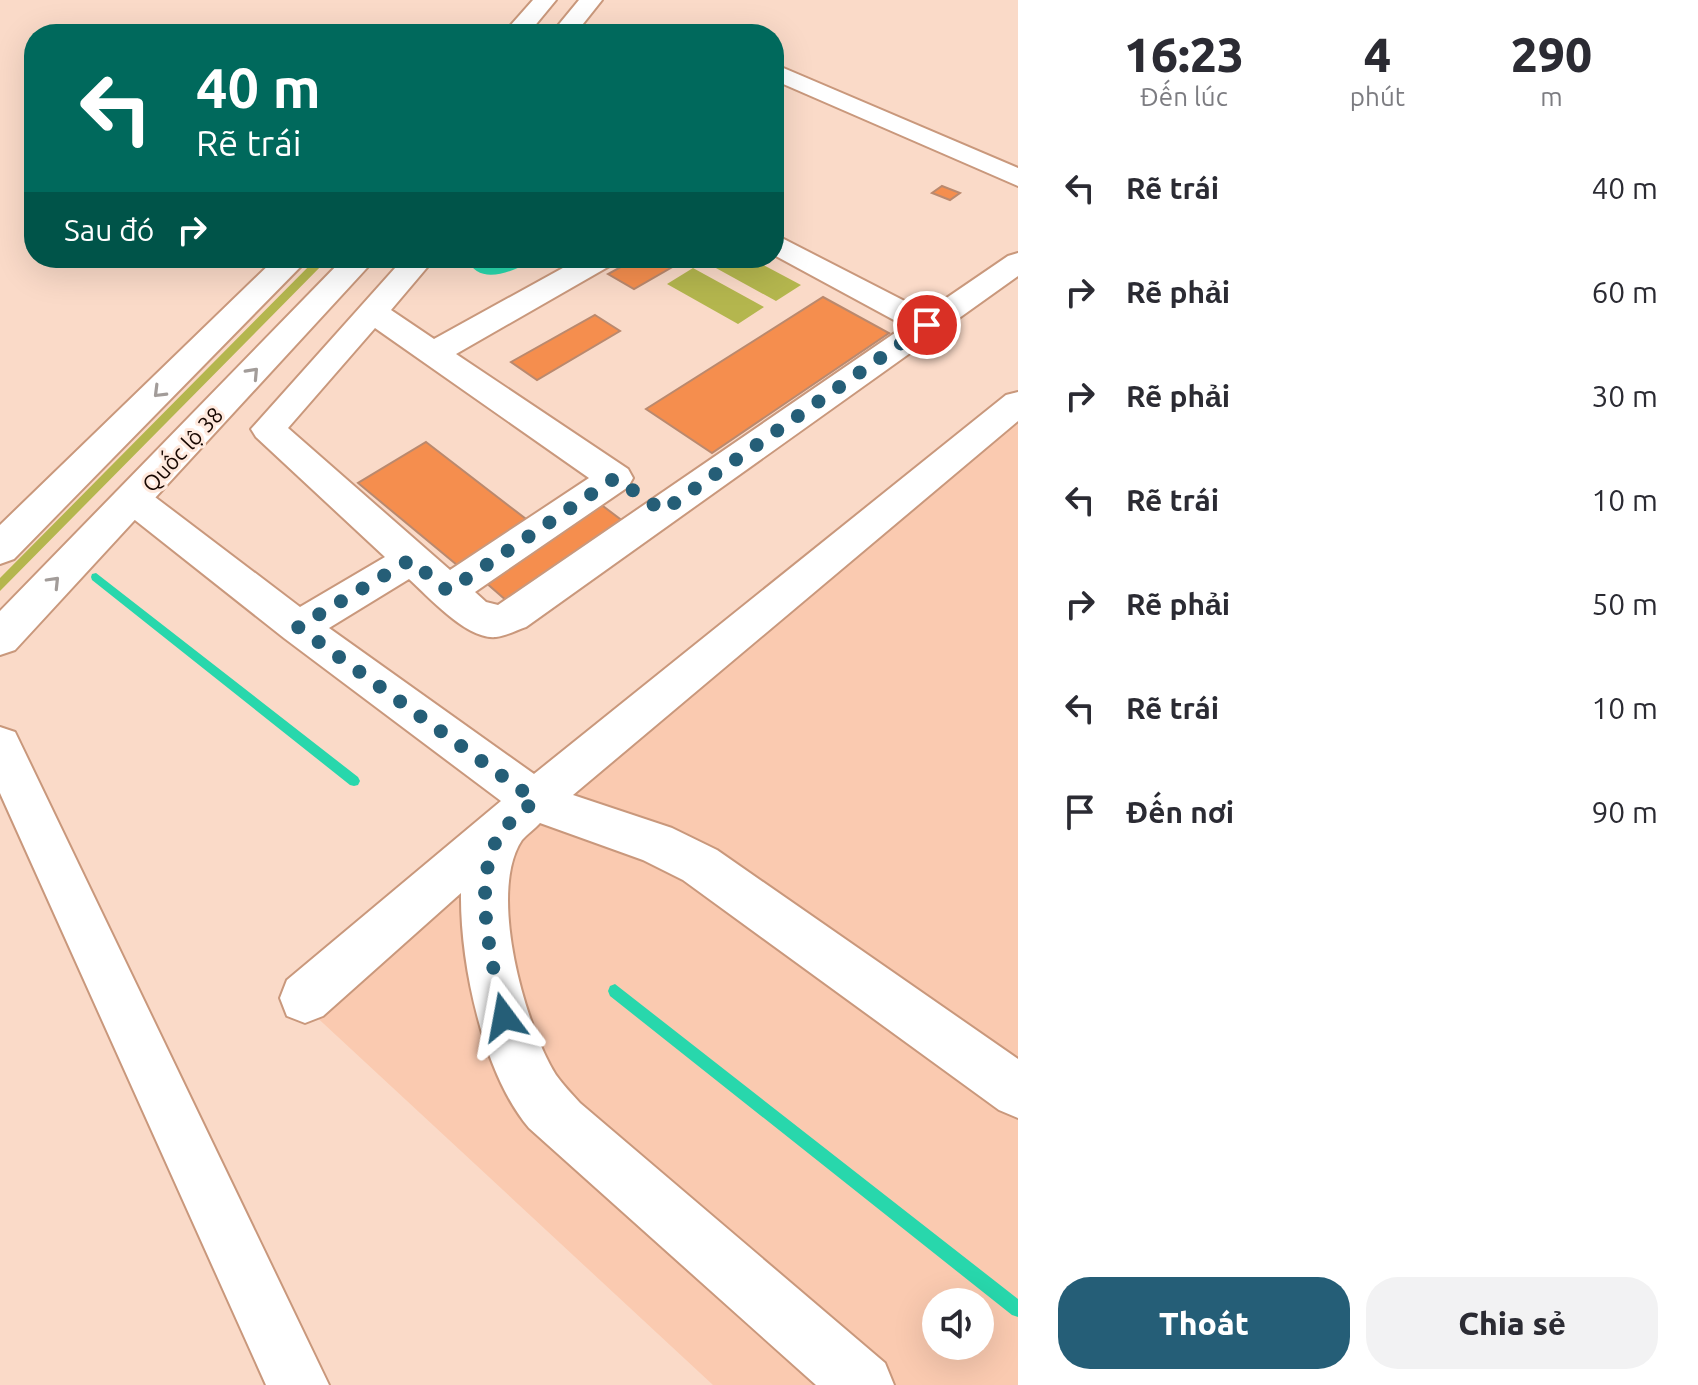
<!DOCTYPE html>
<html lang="vi">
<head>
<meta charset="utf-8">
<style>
	:root { --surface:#fff; --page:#f2f2f3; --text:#2b2b33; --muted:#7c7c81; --accent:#255e77 }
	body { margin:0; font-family:Ubuntu,sans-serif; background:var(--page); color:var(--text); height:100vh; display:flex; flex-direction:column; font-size:30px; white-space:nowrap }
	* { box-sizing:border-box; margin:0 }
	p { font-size:26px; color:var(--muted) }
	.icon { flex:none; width:44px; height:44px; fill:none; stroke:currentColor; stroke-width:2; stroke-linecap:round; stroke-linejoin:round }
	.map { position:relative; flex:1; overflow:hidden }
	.details { display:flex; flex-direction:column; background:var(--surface); width:680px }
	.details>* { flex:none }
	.top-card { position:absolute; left:24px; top:24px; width:760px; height:244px; border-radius:32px; box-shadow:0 8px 32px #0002; background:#00695c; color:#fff; overflow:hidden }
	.tools { position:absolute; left:922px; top:1288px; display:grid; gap:16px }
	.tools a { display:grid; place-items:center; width:72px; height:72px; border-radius:50%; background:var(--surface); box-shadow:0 8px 32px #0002; font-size:40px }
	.pin { position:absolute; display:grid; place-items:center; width:68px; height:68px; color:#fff; margin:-34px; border:4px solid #fff; border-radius:50%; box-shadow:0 2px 8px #0007 }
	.me { position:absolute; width:88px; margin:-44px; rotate:347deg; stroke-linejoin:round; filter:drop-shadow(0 0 6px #0008) }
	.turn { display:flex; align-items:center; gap:28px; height:168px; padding:0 40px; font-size:36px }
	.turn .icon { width:104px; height:104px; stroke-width:2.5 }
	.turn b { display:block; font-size:56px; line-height:68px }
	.then { display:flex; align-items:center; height:76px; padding:0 40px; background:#0003; gap:16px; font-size:30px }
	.eta { display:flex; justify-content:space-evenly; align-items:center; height:136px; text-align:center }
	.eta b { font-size:48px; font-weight:800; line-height:56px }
	.primary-button { display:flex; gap:16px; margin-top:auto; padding:16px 40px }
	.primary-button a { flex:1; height:92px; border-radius:32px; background:var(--accent); color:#fff; font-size:32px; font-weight:800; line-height:92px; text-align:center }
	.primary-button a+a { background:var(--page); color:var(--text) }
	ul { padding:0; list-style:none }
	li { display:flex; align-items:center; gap:24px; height:104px; padding:0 40px }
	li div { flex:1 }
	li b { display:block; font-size:30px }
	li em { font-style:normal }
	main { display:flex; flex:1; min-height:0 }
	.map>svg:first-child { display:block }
	.built { fill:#facab0; fill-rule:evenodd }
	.green { fill:#b4b64e }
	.water { fill:#28d7ac }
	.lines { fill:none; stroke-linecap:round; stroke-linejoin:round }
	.stream { fill:#28d7ac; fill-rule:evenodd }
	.building { fill:#f58e4e; stroke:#ba896e; stroke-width:2 }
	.minor-casing { stroke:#c9987c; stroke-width:4 }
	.highway-casing { stroke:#c9987c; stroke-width:4 }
	.minor { fill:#fff; fill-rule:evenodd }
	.highway { fill:#fff; fill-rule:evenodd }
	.oneway { stroke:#a29c99 }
	.route { stroke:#255e77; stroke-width:14; stroke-dasharray:0 25.2 }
	.labels { text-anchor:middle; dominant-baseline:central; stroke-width:6; stroke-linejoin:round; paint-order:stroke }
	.street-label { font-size:22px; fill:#170701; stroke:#ffe9dd }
</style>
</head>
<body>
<main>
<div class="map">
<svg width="1018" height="1385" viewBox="0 0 1018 1385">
	<rect width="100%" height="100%" fill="#fadac8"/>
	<path class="built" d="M1018,418V1385H713L310,1011ZM936,1302H980V1346H936Z"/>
	<path class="green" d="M317,258H329L0,591V578Z
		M713,258H750L801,285L776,301L705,262Z
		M693,268L764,307L738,324L667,284Z"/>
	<path class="water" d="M467,258H539C519,268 479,290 467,258Z"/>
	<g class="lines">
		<path class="stream" d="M96,573L358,777L360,781L358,785L354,786L350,785L92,580L91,577L92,574Z
			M615,984L1018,1299V1317L1012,1315L610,996L608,991L610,986Z"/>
	</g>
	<path class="building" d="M942,186L960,193L950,200L932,193Z
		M637,258H688L634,289L608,274Z
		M823,297L889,333L712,453L646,409Z
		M595,315L620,331L537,380L511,362Z
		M426,442L526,519L457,565L358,483Z
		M599,503L624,522L508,602L484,581Z"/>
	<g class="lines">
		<g class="minor-casing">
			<path id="minor" d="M774,64L1018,168V186L774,80Z
				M774,234L926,312L1008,256L1018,253V276L526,627C517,630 506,636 496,637C467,640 429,597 409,579L329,628L534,774L1006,395L1018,392V421L573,795L672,828L717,850L1018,1059V1118L999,1110L683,880L643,860L540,823C535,829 527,834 522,840C487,892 525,1026 556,1075C563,1085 572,1094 580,1103L885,1363L894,1385H816L529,1128C483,1074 460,963 461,893L323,1016L305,1023L287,1016L280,998L287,980L501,801L284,638L121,509L116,500L121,491L134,487L147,491L300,607L385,557L256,437L251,429L404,258H435L391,310L434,339L581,258H618L613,264L456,354L628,469L633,478L628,487L475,592L486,602L498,605L905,326L774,255ZM375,328L589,478L450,570L288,428Z
				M0,727L15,732L329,1385H266L0,793Z"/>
		</g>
		<g class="highway-casing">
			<path id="highway" d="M533,0H556L528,34H503Z
				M579,0H602L575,34H551Z
				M276,258H309L14,559L0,564V525Z
				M344,258H376L15,650L0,655V611Z"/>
		</g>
		<use href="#minor" class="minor"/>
		<use href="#highway" class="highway"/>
	</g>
	<defs><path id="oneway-chevron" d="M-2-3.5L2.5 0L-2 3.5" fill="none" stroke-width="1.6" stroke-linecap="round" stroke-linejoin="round" transform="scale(2)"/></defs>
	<g class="oneway">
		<use href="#oneway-chevron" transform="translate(253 373) rotate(-47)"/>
		<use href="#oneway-chevron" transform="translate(159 392) rotate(135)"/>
		<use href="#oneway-chevron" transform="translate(54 582) rotate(-46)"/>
	</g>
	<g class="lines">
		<path class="route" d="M504,1017C493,966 468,876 503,830C512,819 525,810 535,800L298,627L410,560L448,591L615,478L663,511L927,325"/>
	</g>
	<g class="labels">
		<g class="street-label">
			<text transform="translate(182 449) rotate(-47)">Quốc lộ 38</text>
		</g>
	</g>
</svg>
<div class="tools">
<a><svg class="icon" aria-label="sound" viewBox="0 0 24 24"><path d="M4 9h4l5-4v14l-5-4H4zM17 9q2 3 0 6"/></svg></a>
</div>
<div class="pin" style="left:927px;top:325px;background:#d93025"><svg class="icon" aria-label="arrive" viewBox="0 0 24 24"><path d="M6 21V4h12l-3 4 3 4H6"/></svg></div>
<svg class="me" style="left:504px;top:1017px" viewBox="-20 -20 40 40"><path d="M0-17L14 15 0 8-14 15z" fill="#255e77" stroke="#fff" stroke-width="4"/></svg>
<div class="top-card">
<div class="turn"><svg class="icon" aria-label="left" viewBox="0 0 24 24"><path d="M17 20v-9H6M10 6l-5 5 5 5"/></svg><div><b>40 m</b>Rẽ trái</div></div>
<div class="then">Sau đó<svg class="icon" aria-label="right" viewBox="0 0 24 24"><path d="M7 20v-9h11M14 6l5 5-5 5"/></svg></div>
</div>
</div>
<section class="details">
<div class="eta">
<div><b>16:23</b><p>Đến lúc</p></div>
<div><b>4</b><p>phút</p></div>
<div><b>290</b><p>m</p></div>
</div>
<ul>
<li><svg class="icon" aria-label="left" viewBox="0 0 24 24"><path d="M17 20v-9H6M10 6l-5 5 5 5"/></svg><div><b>Rẽ trái</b></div><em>40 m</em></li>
<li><svg class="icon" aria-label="right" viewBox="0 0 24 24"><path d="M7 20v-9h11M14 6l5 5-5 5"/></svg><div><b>Rẽ phải</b></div><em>60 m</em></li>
<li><svg class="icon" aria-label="right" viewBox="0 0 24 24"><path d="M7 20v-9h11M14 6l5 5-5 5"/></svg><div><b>Rẽ phải</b></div><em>30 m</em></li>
<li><svg class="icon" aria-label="left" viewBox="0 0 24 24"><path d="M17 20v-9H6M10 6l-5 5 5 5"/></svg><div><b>Rẽ trái</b></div><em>10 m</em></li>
<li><svg class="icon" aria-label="right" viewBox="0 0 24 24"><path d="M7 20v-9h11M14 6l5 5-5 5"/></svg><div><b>Rẽ phải</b></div><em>50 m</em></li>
<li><svg class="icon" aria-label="left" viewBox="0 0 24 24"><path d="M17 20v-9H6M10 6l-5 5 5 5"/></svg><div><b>Rẽ trái</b></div><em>10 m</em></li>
<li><svg class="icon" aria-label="arrive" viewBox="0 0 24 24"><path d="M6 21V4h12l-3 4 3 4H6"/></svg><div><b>Đến nơi</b></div><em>90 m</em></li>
</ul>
<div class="primary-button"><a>Thoát</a><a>Chia sẻ</a></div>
</section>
</main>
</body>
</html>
